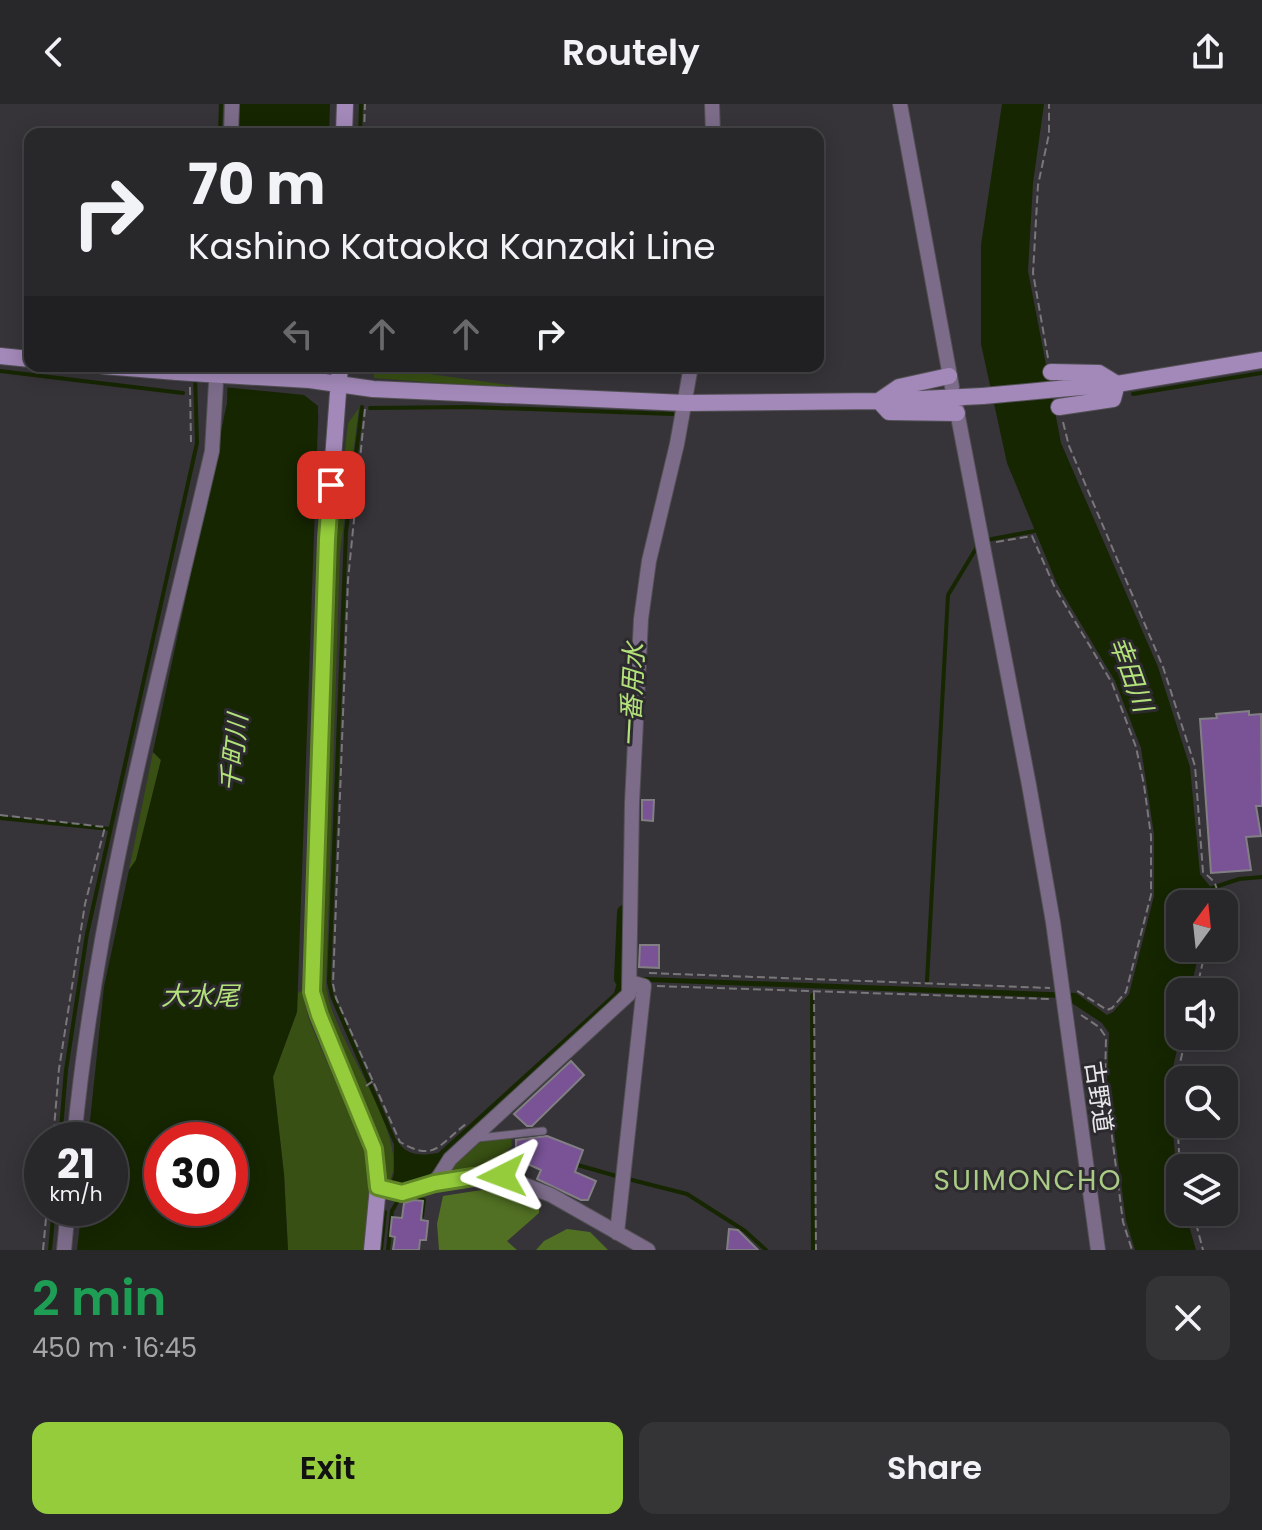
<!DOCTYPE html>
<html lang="en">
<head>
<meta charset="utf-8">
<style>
	:root { --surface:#28272a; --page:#343336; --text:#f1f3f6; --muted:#a5a5a8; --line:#444447; --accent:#94cc3c }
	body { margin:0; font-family:Poppins,"Noto Sans JP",sans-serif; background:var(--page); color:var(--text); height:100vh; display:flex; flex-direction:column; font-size:30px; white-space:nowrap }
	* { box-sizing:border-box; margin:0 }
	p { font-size:26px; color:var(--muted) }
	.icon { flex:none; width:44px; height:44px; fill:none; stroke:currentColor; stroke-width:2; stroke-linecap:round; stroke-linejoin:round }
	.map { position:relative; height:1146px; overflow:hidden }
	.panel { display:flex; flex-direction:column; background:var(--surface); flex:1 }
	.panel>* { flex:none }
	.banner { position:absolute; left:24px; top:24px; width:800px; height:244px; border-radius:16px; box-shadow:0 4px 20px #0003,0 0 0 2px var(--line); background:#28272a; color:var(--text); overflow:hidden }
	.needle { width:52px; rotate:15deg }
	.tools { position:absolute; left:1166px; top:786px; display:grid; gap:16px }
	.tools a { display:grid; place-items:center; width:72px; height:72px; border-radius:16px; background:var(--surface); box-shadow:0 4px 20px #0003,0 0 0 2px var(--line); font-size:40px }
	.speed { position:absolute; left:24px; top:1018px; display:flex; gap:16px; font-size:40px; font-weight:700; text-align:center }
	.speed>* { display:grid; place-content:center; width:104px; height:104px; border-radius:50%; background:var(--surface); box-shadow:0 4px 20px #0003,0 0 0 2px var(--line); line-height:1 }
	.speed small { font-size:20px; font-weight:400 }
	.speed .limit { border:12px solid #d22; background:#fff; color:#111 }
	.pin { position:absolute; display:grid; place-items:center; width:68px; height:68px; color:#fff; margin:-34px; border-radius:16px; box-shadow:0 4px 12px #0006 }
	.me { position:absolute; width:88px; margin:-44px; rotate:267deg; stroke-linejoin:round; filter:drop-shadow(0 0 6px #0008) }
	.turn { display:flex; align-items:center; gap:28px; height:168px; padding:0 32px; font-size:36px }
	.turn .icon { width:104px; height:104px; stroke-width:2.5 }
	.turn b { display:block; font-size:56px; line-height:68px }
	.lanes { display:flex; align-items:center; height:76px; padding:0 32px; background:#0003; justify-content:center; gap:40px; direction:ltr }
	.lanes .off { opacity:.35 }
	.round { display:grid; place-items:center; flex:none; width:84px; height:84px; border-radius:16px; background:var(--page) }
	.overview { display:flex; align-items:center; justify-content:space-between; height:136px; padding:0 32px }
	h1 { font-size:48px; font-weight:600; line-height:60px; color:#1e9e55 }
	.action { display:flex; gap:16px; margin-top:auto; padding:16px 32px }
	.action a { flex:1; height:92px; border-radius:16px; background:var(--accent); color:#111; font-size:32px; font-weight:600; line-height:92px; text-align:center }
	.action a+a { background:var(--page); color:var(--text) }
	header { display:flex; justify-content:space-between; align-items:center; height:104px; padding:0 32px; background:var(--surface); font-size:36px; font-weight:600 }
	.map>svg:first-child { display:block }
	.green { fill:#385013 }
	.forest { fill:#517023 }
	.water { fill:#162600; fill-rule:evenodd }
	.pier { fill:#363438 }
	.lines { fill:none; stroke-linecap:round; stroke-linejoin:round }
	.stream { stroke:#162600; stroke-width:4 }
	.canal { stroke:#162600; stroke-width:14 }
	.building { fill:#795396; stroke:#827f84; stroke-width:2 }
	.lane-casing { stroke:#525054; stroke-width:9 }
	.street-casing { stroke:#525054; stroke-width:16 }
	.secondary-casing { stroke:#525054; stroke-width:18 }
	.path { stroke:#79777a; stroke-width:2; stroke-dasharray:8 4; stroke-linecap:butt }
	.lane { stroke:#7c6c8a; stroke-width:7 }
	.street { stroke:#7c6c8a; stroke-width:14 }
	.secondary { stroke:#a389b9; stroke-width:16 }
	.secondary-bridge-casing { stroke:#525054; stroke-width:18; stroke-linecap:butt }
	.secondary-bridge { stroke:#a389b9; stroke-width:16 }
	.route-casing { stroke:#608527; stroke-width:20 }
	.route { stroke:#94cc3c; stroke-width:14 }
	.labels { text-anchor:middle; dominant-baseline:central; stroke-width:6; stroke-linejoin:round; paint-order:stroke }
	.street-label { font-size:24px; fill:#e7e6e8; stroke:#2c2a2e }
	.water-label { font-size:26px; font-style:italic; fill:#b3e17a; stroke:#2c2a2e }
	.quarter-label { font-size:28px; letter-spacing:2px; fill:#aacb85; stroke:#2c2a2e }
</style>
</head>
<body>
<header><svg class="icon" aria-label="back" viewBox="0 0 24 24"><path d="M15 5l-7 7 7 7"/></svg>Routely<svg class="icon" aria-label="share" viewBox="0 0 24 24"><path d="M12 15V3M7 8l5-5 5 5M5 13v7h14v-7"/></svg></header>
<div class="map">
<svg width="1262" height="1146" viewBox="0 0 1262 1146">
	<rect width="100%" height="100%" fill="#363438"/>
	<path class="green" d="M373,262L516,282V285L374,274Z
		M359,304L340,448L326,882C332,936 411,1030 390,1077L385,1072L378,1032L325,913L319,888L334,449L348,319Z
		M153,648L161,656L136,756L129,766Z
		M302,887L309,916L368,1054L373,1087L367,1146H288L284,1070L273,973L297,908L298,889Z
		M511,1033L512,1042L506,1048L502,1069L447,1073C454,1038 481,1036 511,1033Z"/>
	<path class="forest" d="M513,1081L539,1099V1109L507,1137L517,1146H439L437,1120L443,1092Z
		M567,1125L590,1128L608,1146H536L544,1137Z"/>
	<path class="water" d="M239,0H330L329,30H238Z
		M1002,0H1044L1033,79L1028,167L1061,339L1158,563L1190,663L1200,770L1213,786L1210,800H1180V844H1200L1190,888H1180V932L1169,982L1180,1108H1185L1196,1146H1135L1126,1117L1107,975L1109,929L1102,919L1064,894L624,877L621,892L438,1060C430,1074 417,1079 402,1081L399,1092L388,1089L394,1069V1036L396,1035C406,1052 420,1052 438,1049L614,889L619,872L1076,889L1107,911L1113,908L1129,890L1154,792V730L1141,644L1115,577L1057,480L1007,359L981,240V141Z
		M228,262H320L297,908L273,973L284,1070L288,1146H77L82,1104H110V1036H88L104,883L129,766L136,756L161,656L153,648L227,299ZM162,1036H230V1104H162Z"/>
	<path class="pier" d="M224,262L299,265L324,262L322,310H318V302L304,291L223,283Z"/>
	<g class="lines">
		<path class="stream" d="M220,30L221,0
			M360,30L361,0
			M0,267L183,289
			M1133,290L1262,269
			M362,303L346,428L329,878L332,892L395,1038
			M370,304L468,303L673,310
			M987,436L1040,426
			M0,714L110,725
			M1212,784L1239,775L1262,773
			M927,877L948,491L977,443L976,439
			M812,891L813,1146
			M60,1036L66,966L87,830L197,339L195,272
			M574,1060L620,1073
			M628,1075L687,1090L745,1127L766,1146
			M50,1146L54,1104
			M381,1146L385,1108
			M388,1146L392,1107L400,1093L424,1096L422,1112"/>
		<path class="canal" d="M621,875L624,808"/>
	</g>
	<path class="building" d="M1249,607V611L1261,610L1262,702H1256L1261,732L1246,733L1251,766L1211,769L1200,615L1217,614L1216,610Z
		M642,696H654L653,717L642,716Z
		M640,841H659V864L639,863Z
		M571,957L584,971L532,1022H527L514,1010Z
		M547,1032L583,1046L575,1068L596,1077L588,1096H581L537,1075L541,1066L521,1057L519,1064L505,1062L507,1049L516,1051V1036Z
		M414,1096L423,1097L421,1116L428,1117L426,1136H420L419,1146H393L395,1133L390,1132L392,1113L402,1114L404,1099Z
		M729,1125L738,1126L758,1146H727Z"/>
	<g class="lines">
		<g class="lane-casing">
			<path id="lane" d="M478,1034L543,1027"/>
		</g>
		<g class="street-casing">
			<path id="street" d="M712,0L713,30
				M900,0L952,283
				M231,30L232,0
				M956,302L1029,681L1053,818L1098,1146
				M74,1036C96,803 159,575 212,347L217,262
				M435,1079L450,1055L629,890L632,699L641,515L649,457L677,340L691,262
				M378,1083L402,1089L435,1079L473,1073L502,1072L551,1091L648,1146
				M617,1129L644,882L630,878
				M64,1146L68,1104"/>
		</g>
		<g class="secondary-casing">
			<path id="secondary" d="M344,30L345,0
				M0,252L30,255
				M103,262L177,268
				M340,262L327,435L312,888L319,911L374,1045L378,1083L372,1146
				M1051,268L1099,269L1117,280
				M206,270L310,276L373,285L685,299L879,297L983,292
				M1058,285L1117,280L1262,256
				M880,296L899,283L949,272
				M879,297L889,308L957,309
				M1059,303L1113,295L1117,280"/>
		</g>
		<path class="path" d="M364,30L365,0
			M1048,254L1033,169L1038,81L1049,30V0
			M190,283L191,338
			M365,305L348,476L333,880L336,894L400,1038C435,1058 437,1042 466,1020
			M1063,318L1069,342L1163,563L1195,662L1203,768C1217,779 1219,782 1215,800
			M351,353L358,354
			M345,408L352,409
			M996,438L1032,432L1055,484L1112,579L1136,643L1144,681L1151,732V791L1126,888L1112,904L1107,906L1076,886
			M0,711L105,723L85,800L59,965L53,1036
			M649,869L1050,884
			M657,882L1050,895
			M814,888L816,1146
			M1196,888L1206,844
			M1081,911L1099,923L1106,933L1105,978L1123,1118L1132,1146
			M366,982L373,977
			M1180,1064L1175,982L1186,932
			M1193,1108L1203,1146
			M43,1146L47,1104"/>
		<use href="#lane" class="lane"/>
		<use href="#street" class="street"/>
		<use href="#secondary" class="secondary"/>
		<g class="secondary-bridge-casing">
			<path id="secondary-bridge" d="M177,268L206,270
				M983,292L1058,285"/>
		</g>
		<use href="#secondary-bridge" class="secondary-bridge"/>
	</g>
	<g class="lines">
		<g class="route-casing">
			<path id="route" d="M331,381L327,435L312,888L319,911L374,1045L378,1083L402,1089L435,1079L473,1073L502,1072"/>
		</g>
		<use href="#route" class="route"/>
	</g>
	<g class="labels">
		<g class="street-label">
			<text transform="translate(1099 993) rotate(82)">古野道</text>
		</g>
		<g class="water-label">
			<text transform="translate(1131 570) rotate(70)">幸田川</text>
			<text transform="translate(632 591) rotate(-87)">一番用水</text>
			<text transform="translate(234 649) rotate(-84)">千町川</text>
			<text x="200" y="892">大水尾</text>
		</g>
		<g class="quarter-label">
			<text x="1028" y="1076">SUIMONCHO</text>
		</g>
	</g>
</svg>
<div class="tools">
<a><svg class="needle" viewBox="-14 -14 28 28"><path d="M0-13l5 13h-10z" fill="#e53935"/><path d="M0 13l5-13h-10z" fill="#a5a5a8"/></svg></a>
<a><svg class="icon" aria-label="sound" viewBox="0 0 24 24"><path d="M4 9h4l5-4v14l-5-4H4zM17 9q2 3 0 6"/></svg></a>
<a><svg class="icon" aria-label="search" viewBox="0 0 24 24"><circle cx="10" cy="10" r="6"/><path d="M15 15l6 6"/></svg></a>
<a><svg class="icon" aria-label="layers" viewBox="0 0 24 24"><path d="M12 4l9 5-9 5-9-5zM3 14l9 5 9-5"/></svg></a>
</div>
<div class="speed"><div>21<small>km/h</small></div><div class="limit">30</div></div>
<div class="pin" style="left:331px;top:381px;background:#d93025"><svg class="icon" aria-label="arrive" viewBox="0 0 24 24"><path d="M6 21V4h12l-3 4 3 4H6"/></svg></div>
<svg class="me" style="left:502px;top:1072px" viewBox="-20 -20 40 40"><path d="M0-17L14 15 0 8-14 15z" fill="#94cc3c" stroke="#fff" stroke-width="4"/></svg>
<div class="banner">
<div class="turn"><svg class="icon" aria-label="right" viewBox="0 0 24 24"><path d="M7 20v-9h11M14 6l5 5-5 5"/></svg><div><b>70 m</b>Kashino Kataoka Kanzaki Line</div></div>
<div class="lanes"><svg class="icon off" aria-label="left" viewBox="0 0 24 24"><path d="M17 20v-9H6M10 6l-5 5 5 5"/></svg><svg class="icon off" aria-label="ahead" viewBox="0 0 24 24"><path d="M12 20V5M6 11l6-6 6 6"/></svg><svg class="icon off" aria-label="ahead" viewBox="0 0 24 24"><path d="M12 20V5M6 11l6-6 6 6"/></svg><svg class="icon" aria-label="right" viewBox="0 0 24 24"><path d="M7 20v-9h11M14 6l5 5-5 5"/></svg></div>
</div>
</div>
<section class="panel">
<div class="overview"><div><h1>2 min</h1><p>450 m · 16:45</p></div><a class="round"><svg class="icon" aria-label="close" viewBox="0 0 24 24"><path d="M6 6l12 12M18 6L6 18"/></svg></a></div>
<div class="action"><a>Exit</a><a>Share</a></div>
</section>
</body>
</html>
